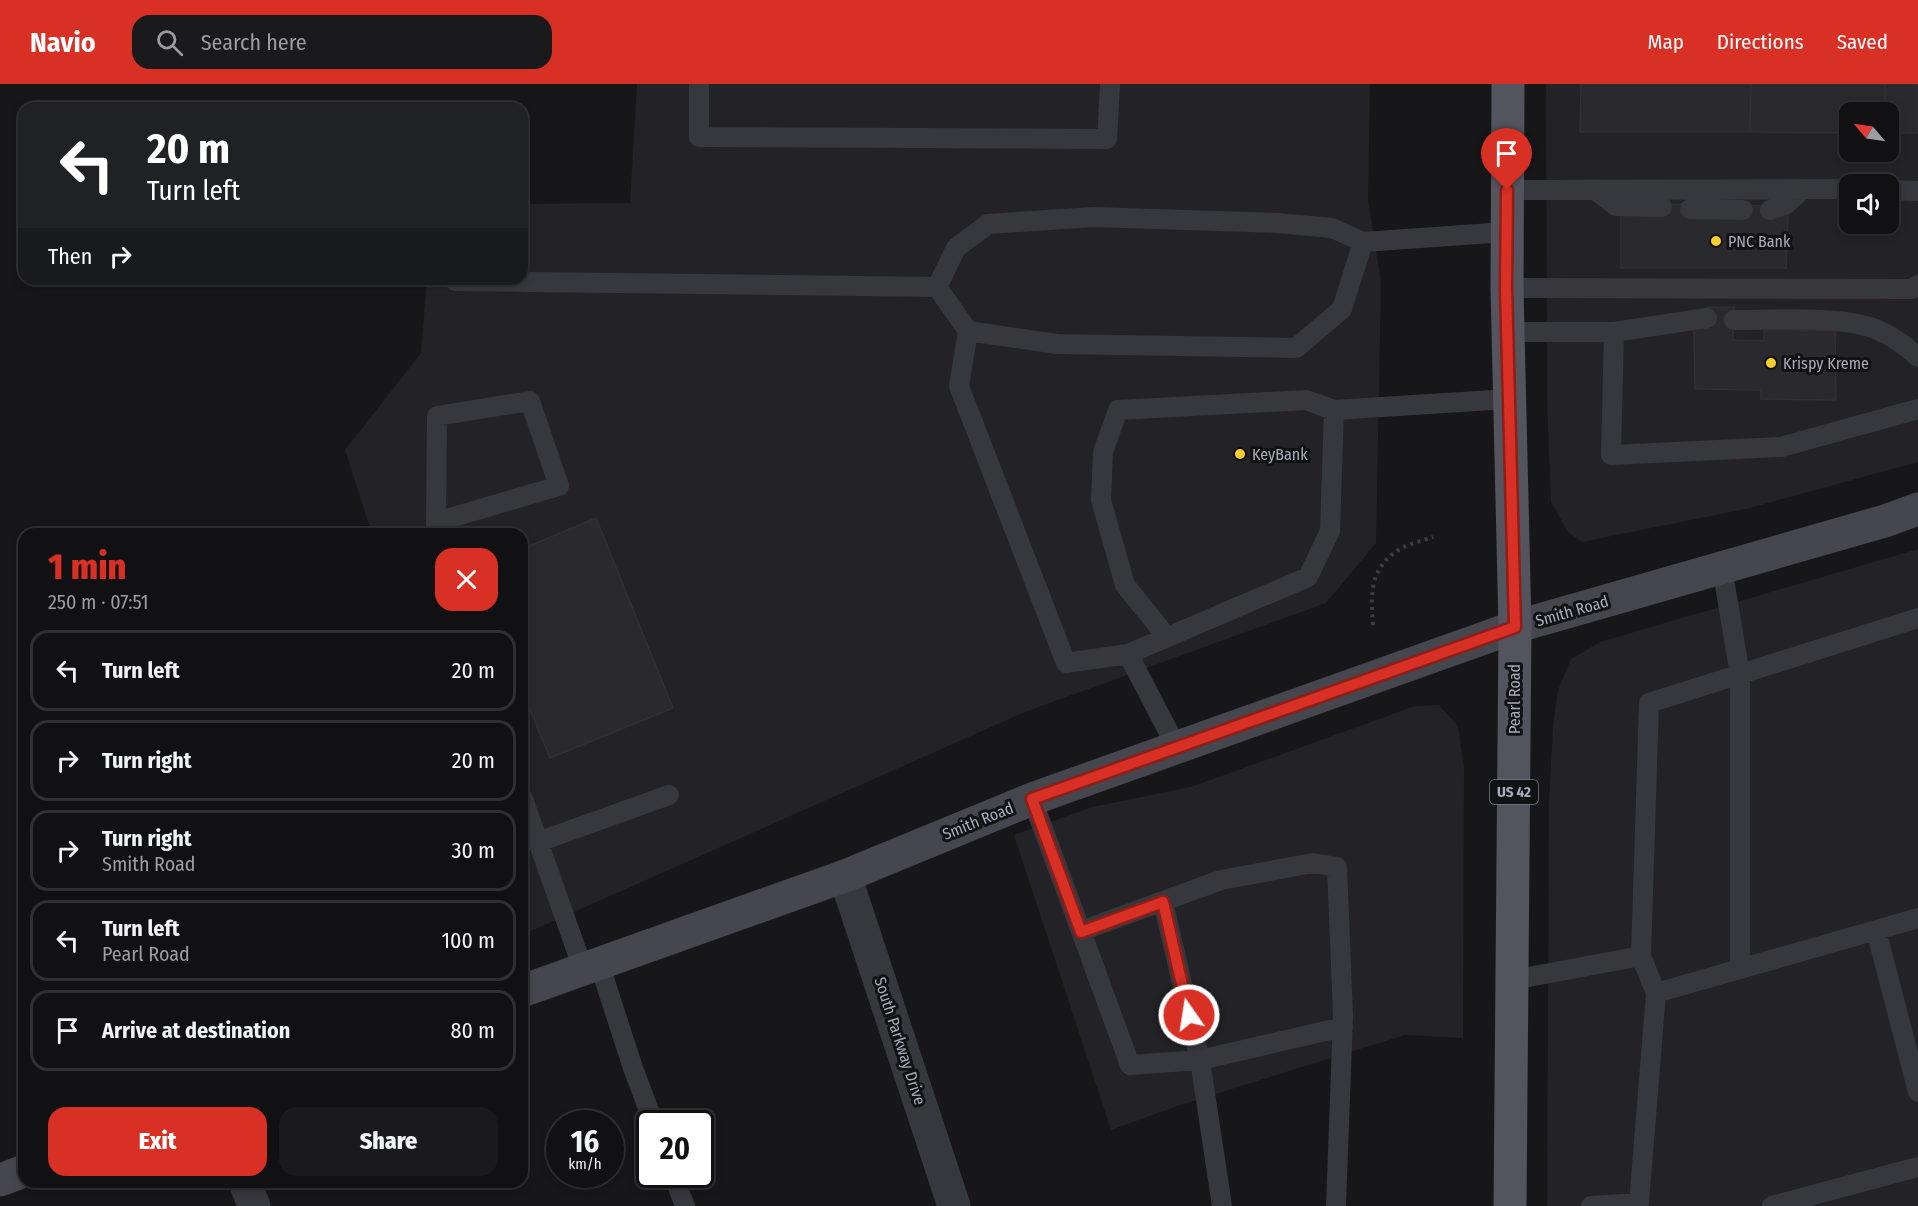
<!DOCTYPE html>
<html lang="en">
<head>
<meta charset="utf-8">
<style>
	:root { --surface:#111013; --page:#1a191c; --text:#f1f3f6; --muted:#9c9da0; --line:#303033; --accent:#d93025 }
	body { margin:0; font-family:"Fira Sans Condensed",sans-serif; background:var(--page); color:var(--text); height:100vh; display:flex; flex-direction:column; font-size:22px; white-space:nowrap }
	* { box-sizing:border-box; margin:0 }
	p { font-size:20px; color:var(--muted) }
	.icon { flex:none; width:33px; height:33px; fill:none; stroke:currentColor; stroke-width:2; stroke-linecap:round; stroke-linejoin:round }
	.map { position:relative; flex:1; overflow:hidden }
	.panel { position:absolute; left:18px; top:444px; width:510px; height:660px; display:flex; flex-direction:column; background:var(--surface); border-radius:18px; box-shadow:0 3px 9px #0003,0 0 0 2px var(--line) }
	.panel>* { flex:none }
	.banner { position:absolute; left:18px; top:18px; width:510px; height:183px; border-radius:18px; box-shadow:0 3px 9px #0003,0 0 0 2px var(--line); background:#202124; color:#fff; overflow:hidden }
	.needle { width:39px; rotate:299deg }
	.buttons { position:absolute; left:1839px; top:18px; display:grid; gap:12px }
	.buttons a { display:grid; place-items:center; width:60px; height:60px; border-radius:12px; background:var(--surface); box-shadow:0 3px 9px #0003,0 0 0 2px var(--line); font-size:30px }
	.speed { position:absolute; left:546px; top:1026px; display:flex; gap:12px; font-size:30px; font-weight:700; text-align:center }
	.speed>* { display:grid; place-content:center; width:78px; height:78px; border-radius:50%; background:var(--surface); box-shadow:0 3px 9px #0003,0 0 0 2px var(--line); line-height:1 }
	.speed small { font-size:15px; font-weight:400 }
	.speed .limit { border:3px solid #111; border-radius:9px; background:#fff; color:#111 }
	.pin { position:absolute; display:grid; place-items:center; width:51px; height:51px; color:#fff; margin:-62px -26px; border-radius:50% 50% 50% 0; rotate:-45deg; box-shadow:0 0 6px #0007 }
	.pin .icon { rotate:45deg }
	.me { position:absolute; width:66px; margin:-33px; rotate:347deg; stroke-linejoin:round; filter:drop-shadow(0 0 4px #0008) }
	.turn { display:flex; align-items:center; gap:21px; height:126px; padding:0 30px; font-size:27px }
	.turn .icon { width:78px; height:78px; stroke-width:2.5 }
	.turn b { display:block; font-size:42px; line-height:51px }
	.then { display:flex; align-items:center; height:57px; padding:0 30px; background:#0003; gap:12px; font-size:22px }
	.round { display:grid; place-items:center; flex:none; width:63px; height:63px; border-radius:18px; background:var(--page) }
	.headline { display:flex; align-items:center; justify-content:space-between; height:102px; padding:0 30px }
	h1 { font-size:36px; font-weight:800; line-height:45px; color:var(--accent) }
	.button { display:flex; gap:12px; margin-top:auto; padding:12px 30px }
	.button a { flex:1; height:69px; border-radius:18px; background:var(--accent); color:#fff; font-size:24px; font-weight:800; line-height:69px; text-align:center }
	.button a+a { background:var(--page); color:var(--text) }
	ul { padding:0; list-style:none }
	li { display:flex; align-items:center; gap:18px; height:81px; margin:0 12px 9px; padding:0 18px; border:3px solid var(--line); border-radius:18px }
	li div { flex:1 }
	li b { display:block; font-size:22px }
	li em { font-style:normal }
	header { display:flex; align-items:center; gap:36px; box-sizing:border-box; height:84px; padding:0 30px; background:var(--accent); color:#fff }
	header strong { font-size:28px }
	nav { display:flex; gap:33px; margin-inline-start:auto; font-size:21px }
	.search { width:420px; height:54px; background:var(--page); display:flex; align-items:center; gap:15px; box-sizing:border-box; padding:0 21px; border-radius:18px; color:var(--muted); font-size:22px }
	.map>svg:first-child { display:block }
	.built { fill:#232226; fill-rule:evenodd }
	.building { fill:#2a292d; stroke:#313035; stroke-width:1.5 }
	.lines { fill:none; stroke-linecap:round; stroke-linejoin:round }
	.path { stroke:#3d3e45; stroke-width:4; stroke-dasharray:3 4.5; stroke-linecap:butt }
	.lane { stroke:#37373e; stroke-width:20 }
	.street { stroke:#37373e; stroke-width:33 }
	.secondary { stroke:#45464e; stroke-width:33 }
	.primary { stroke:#53545d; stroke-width:33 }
	.route-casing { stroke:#8d1f18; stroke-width:15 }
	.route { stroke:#d93025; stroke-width:10 }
	.poi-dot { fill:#facd2d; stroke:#121114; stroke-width:2 }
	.labels { text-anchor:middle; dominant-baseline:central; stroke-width:6; stroke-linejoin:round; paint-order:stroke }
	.shield { fill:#121114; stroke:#7b7d88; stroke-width:1.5 }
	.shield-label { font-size:15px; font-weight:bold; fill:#a8abb9 }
	.poi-label { font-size:16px; fill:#a8abb9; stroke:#121114; text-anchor:start }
	.street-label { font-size:16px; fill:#a8abb9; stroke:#121114 }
</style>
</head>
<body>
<header>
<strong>Navio</strong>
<div class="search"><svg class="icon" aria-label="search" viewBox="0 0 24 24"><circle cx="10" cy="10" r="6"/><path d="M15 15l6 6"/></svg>Search here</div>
<nav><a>Map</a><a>Directions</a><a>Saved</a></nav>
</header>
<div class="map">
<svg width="1918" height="1122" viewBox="0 0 1918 1122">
	<rect width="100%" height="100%" fill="#171619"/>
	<path class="built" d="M637,0H1370L1368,116L1381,198L1376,459L1326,519L1025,628L522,851V450H372L345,366L421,269L427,195H522V120L630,119Z
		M1546,0H1918V378L1750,424L1582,458L1568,448L1551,418L1547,319ZM1850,28H1888V68H1850ZM1850,100H1888V140H1850Z
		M1918,465V1122H1547L1549,720L1553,642L1558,606L1571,575L1600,558Z
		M1439,621L1458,642L1464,684L1463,954L1405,951L1180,1021L1111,1046L1014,751L1092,723L1191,703L1415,622Z"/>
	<path class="building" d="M1581,0H1751L1750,48H1580Z
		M1751,0H1885V28H1850V49L1750,48Z
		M1885,0H1918V49H1888V28H1885Z
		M1662,120L1770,122L1788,130L1786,184H1621V128Z
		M1707,223H1734L1733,256L1764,257V245L1835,247L1836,316L1761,315V306L1695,305L1694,244H1707Z
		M596,434L673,624L550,674L522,606V465Z"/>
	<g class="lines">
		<path class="path" d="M1373,541C1371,513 1369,488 1394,469C1404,461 1421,457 1433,453"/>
		<path class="lane" d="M699,0V53L1107,55L1110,0
			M1507,106L1850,105
			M1595,106L1616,122L1662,123
			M1888,106L1918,107
			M1690,125L1743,126
			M1770,126L1785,121L1803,105
			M1363,158L1332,144L1277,139L1093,133L988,140L956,164L937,203L968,247L1057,260L1296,264L1342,225L1363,158L1506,148
			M455,197L937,203
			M1507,204L1911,205L1918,201
			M1734,236C1773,236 1846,231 1880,247C1894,253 1907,263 1918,273
			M968,247L959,302L1066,579L1128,570L1176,662
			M1508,248H1614L1611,371L1781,363L1918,325
			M1614,248L1707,234
			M436,438L559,402L530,317L437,332L436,438V450
			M1722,483L1740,591V885
			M1167,553L1125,501L1101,416L1103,368L1118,326L1306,316L1334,326
			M1128,570L1308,493L1330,447L1334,326L1509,315
			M522,712L583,885
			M1032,715L1081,847L1221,796L1313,779L1337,783L1343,932L1336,1122
			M538,758L669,711
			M1876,846L1918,1008
			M1081,847L1130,981L1200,976L1163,818
			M1641,872L1656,909
			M599,879L633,984L654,1040
			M1513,896L1641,872L1649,619L1918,534
			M673,1090L685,1122
			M1222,1122L1200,976L1343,943
			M1591,1122L1639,1119L1656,909L1918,834
			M1772,1122L1918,1083"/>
		<path class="street" d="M845,792L954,1122
			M245,1098L254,1122"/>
		<path class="secondary" d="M522,907L845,792L1032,715L1515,543L1885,437L1918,425
			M0,1096L24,1087"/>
		<path class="primary" d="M1508,0L1507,204L1515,543L1510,1122"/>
	</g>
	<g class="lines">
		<g class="route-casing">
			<path id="route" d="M1189,931L1163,818L1081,848L1032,715L1515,543L1506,204L1507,106"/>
		</g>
		<use href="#route" class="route"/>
	</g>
	<g class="poi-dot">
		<circle cx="1716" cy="157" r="6"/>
		<circle cx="1771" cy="279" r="6"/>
		<circle cx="1240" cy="370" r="6"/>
	</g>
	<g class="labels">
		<rect class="shield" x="1490" y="696" width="48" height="24" rx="4.5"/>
		<g class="shield-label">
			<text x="1514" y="708">US 42</text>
		</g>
		<g class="poi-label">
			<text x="1728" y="157">PNC Bank</text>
			<text x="1783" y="279">Krispy Kreme</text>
			<text x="1252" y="370">KeyBank</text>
		</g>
		<g class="street-label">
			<text transform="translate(1572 527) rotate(-16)">Smith Road</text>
			<text transform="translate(1514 615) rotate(-90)">Pearl Road</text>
			<text transform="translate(978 737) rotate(-22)">Smith Road</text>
			<text transform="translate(900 957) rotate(72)">South Parkway Drive</text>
		</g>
	</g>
</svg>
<div class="buttons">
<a><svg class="needle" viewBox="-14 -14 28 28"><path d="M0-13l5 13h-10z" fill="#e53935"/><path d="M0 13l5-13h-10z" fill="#9c9da0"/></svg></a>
<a><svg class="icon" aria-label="sound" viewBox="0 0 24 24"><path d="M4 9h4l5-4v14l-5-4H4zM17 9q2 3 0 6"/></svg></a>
</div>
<div class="speed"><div>16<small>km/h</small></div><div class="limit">20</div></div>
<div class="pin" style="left:1507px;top:106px;background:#d93025"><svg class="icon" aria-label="arrive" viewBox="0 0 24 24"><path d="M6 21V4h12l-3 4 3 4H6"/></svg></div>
<svg class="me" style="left:1189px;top:931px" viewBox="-20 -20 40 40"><circle r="17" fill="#d93025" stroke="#fff" stroke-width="3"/><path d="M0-11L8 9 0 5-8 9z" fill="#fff"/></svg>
<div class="banner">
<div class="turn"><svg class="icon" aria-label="left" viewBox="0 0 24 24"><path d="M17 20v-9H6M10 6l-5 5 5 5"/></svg><div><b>20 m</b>Turn left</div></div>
<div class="then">Then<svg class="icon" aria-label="right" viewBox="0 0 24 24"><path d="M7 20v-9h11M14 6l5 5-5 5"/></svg></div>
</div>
<section class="panel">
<div class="headline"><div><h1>1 min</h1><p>250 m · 07:51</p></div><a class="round" style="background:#d93025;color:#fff"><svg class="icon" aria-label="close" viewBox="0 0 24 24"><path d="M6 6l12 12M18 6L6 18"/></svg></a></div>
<ul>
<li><svg class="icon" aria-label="left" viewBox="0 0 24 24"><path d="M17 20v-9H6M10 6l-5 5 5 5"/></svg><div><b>Turn left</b></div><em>20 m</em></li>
<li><svg class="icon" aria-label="right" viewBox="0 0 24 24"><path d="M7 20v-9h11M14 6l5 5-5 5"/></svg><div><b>Turn right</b></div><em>20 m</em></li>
<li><svg class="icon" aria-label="right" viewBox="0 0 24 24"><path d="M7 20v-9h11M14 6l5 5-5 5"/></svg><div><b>Turn right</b><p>Smith Road</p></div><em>30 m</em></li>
<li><svg class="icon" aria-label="left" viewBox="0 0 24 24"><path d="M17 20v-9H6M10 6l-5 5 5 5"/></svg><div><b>Turn left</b><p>Pearl Road</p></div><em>100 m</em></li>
<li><svg class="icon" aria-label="arrive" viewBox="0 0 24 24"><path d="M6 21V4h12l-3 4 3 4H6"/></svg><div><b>Arrive at destination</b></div><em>80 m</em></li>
</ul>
<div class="button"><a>Exit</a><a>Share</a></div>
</section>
</div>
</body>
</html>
